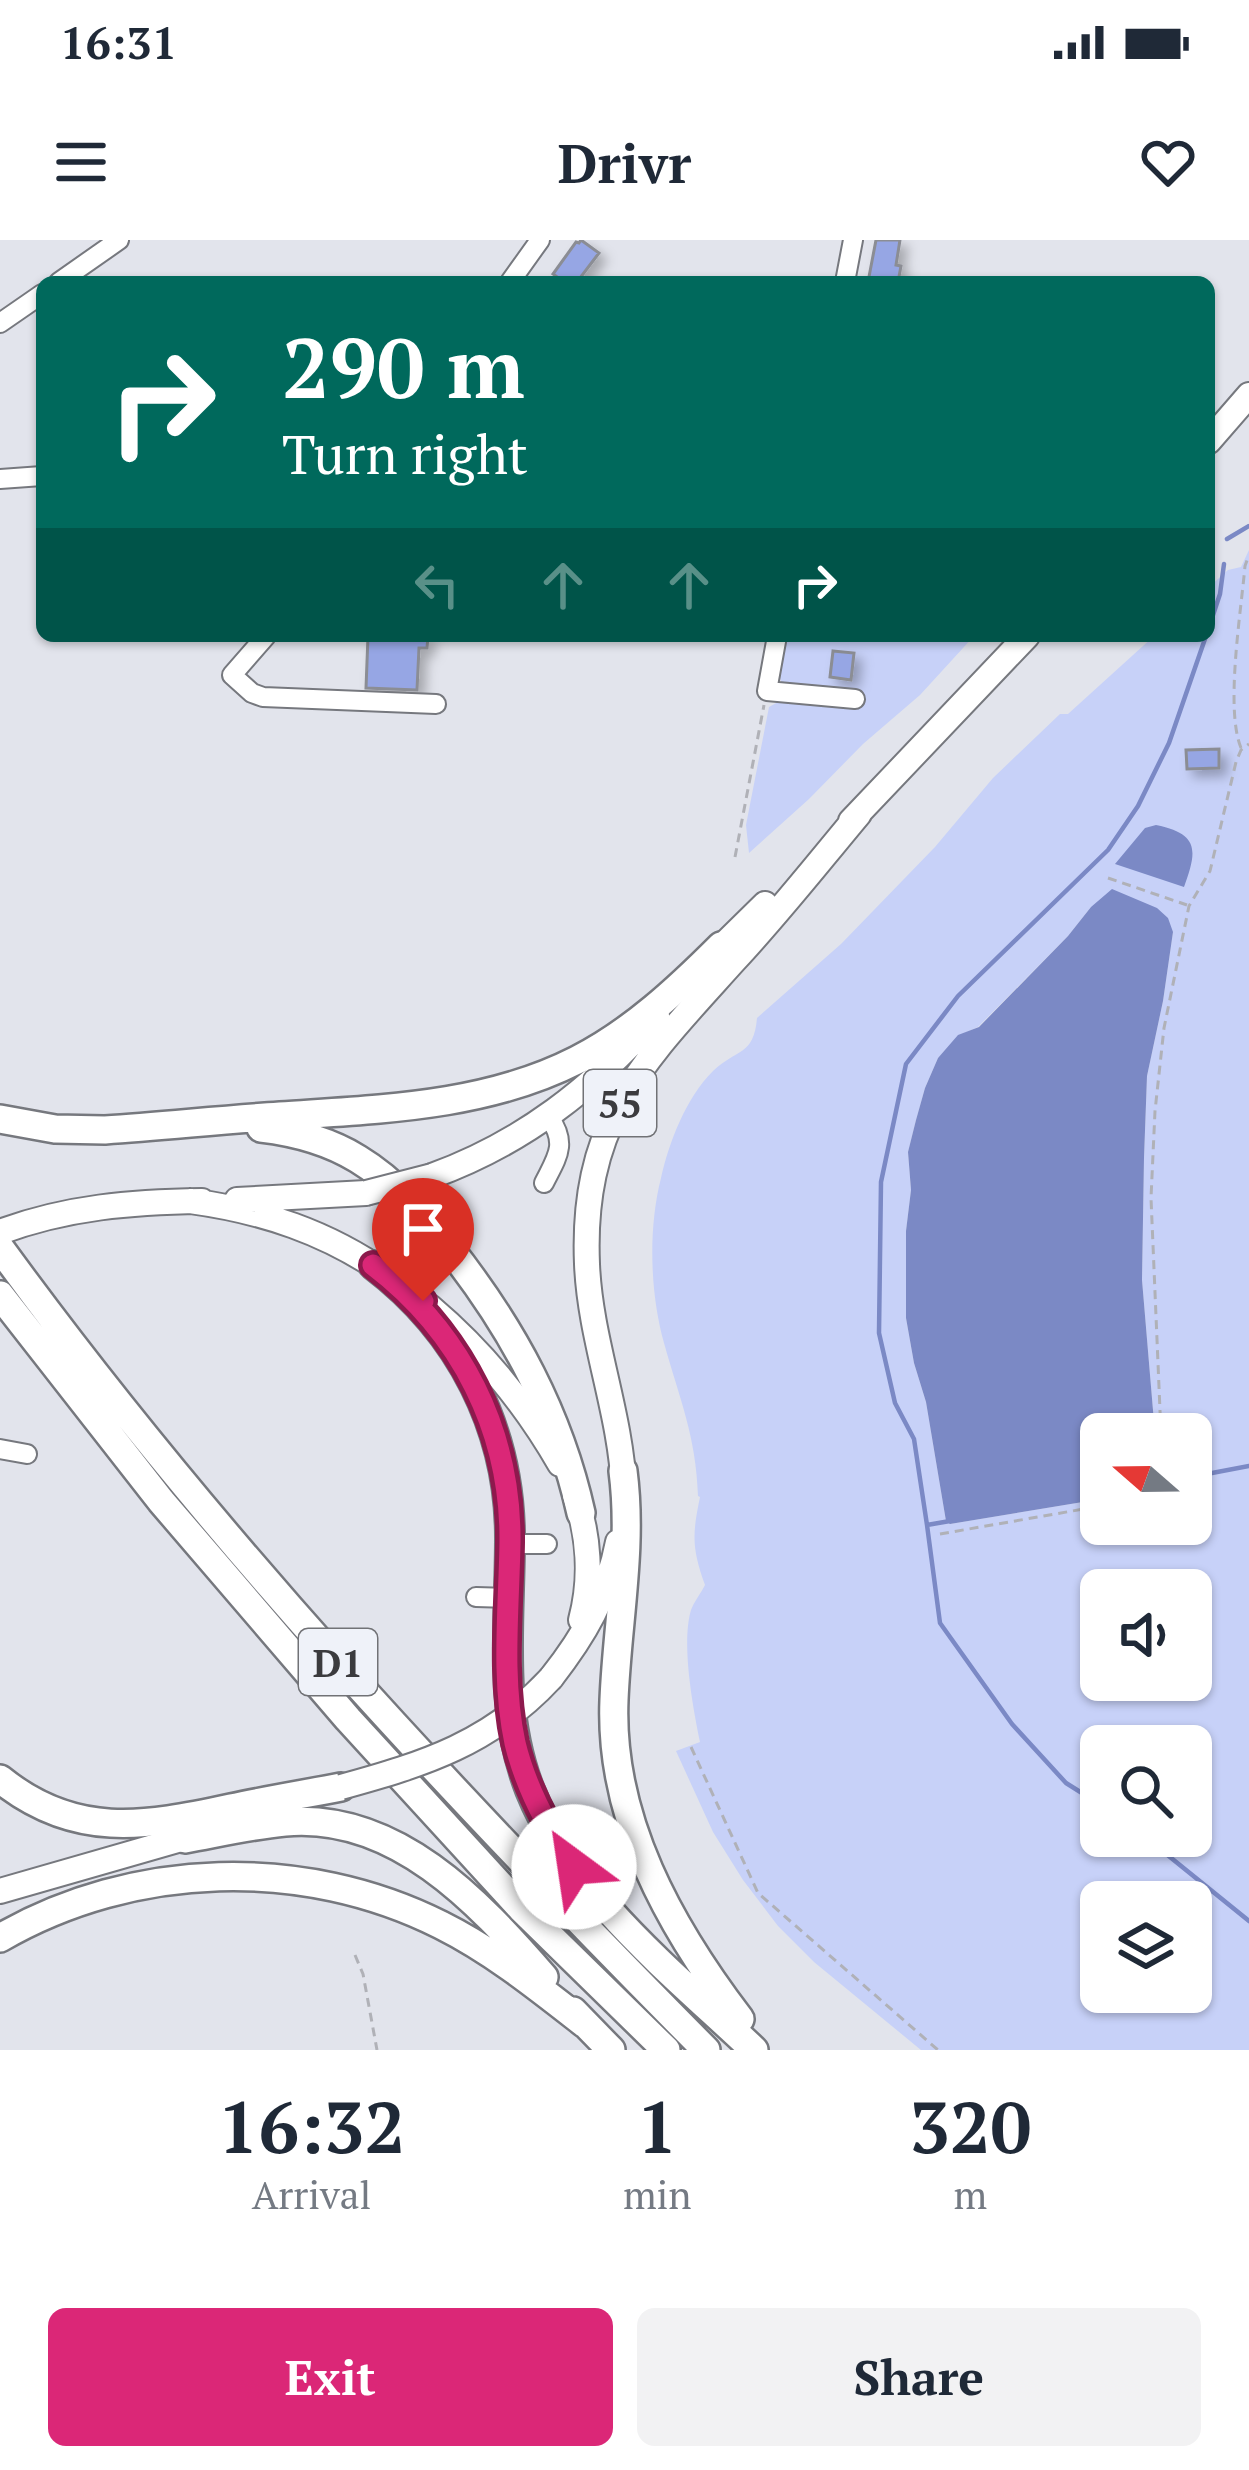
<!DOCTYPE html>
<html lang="en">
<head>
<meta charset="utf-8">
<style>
	:root { --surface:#fff; --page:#f2f2f3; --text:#1f2937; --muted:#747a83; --accent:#db2777 }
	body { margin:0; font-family:"PT Serif",serif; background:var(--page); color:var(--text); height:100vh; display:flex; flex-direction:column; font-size:45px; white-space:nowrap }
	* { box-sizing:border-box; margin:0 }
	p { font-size:39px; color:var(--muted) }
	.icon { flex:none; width:66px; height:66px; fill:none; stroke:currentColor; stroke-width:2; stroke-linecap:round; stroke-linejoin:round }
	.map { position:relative; height:1810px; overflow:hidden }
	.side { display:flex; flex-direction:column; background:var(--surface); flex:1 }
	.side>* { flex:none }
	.hud { position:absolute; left:36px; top:36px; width:1179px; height:366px; border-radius:18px; box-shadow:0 3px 9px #0004; background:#00695c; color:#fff; overflow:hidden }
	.needle { width:78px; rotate:290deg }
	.buttons { position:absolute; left:1080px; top:1173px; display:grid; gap:24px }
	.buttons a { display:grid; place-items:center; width:132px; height:132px; border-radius:18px; background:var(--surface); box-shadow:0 3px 9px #0004; font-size:60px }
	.pin { position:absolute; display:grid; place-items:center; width:102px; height:102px; color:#fff; margin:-123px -51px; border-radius:50% 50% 50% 0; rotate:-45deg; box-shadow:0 0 12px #0007 }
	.pin .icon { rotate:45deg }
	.me { position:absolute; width:132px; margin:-66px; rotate:329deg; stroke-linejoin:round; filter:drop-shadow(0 0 9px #0008) }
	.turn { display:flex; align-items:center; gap:42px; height:252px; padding:0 48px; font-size:54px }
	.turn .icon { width:156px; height:156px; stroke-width:2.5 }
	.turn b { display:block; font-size:84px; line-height:102px }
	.lanes { display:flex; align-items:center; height:114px; padding:0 48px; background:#0003; justify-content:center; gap:60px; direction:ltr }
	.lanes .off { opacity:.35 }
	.eta { display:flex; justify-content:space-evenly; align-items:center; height:204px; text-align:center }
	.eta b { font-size:72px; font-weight:800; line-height:84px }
	.action { display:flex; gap:24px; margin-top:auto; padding:24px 48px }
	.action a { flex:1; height:138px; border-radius:18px; background:var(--accent); color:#fff; font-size:48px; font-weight:800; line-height:138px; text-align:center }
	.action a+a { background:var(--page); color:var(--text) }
	.status { display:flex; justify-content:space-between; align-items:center; height:84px; padding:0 60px; background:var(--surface); direction:ltr }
	.status svg { height:33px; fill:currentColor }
	header { display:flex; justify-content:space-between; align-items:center; height:156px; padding:0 48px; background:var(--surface); font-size:54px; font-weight:800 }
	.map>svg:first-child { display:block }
	.green { fill:#c7d1f8; fill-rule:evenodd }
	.water { fill:#7b89c5 }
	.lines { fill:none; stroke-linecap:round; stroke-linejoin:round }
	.stream { stroke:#7b89c5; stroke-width:4.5 }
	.building { fill:#96a6e4; stroke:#8b8d94; stroke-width:3; filter:url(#shadow) }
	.minor-casing { stroke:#76787e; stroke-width:22 }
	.major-casing { stroke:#76787e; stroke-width:28 }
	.highway-casing { stroke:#76787e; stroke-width:32 }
	.path { stroke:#b0b1b7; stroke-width:3; stroke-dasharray:9 6; stroke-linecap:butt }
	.minor { stroke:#fff; stroke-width:18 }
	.major { stroke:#fff; stroke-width:24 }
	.highway { stroke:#fff; stroke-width:27 }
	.major-bridge-casing { stroke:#76787e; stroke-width:28; stroke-linecap:butt }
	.major-bridge { stroke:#fff; stroke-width:24 }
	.route-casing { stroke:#8e194d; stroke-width:30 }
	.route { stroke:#db2777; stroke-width:21 }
	.labels { text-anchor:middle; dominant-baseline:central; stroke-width:9; stroke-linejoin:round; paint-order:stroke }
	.shield { fill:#eff2f9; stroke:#717276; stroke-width:3 }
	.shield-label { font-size:39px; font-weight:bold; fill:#3b3b3e }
</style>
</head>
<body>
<div class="status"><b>16:31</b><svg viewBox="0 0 49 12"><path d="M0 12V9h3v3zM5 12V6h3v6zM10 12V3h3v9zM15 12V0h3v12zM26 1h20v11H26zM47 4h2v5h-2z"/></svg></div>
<header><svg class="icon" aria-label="menu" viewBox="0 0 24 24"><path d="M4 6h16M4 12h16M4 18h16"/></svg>Drivr<svg class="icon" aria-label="heart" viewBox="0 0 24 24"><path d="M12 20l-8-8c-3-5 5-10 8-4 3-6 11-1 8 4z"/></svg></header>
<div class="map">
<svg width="1249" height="1810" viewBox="0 0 1249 1810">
	<defs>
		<filter id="shadow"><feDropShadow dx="7" dy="7" stdDeviation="6" flood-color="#0004"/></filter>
	</defs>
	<rect width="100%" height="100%" fill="#e2e4ec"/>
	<path class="green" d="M1249,310V1810H921L814,1722L778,1686L743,1640L713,1592L676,1511L700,1502C693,1468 681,1404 691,1370C694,1362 701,1353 705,1345C692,1309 692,1295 700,1257L698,1256C696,1196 680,1160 664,1103C650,1053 648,989 661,938C669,902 686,858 713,831C736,809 754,816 757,778L841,704L935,607L993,538L1060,474H1068L1154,396H1209V347L1228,330L1241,327ZM1091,667L1173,692L1163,761L1147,836L1144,918L1142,1040L1155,1194H1191V1284H1101V1259L950,1284L946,1281L926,1162L914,1123L906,1078V991L911,950L908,912L916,880L925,848L938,818L958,796L978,787L1068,696ZM1101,1350H1191V1440H1101ZM1101,1506H1191V1596H1101ZM1101,1662H1191V1752H1101Z
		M784,396H974L920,455L863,504L809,559L749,613L746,585L769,467L778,462L782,444L777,429Z"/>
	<path class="water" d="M1156,585C1200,594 1197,611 1184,647L1115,624L1145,588Z
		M1112,649L1157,668L1168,678L1173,692L1163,761L1147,836L1144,918L1142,1040L1155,1194H1101V1259L950,1284L946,1281L926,1162L914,1123L906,1078V991L911,950L908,912L916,880L925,848L938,818L958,795L979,787L1068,696L1091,667Z"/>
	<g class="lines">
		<path class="stream" d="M1227,299L1249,286
			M1209,387L1220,354L1224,324
			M1191,1237L1249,1226
			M950,1281L927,1285L914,1199L895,1163L879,1093L881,942L906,824L958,756L1108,610L1138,566L1169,503L1206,396
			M927,1285L940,1383L1012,1484L1066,1543L1101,1565
			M1144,1596L1249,1681"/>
	</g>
	<path class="building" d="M581,0L599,13L577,42H564L553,34L576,2L579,3Z
		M876,0H900L896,25L901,26L898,42H868Z
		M368,396H428L427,408H419L417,450L366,448Z
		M833,411L854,413L851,440L830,437Z
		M1219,509V528L1187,529L1186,510Z"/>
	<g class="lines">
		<g class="minor-casing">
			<path id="minor" d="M59,42L119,0
				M510,42L540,0
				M845,42L853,0
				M0,83L42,54
				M0,239L42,236
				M266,396L232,435L252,453L263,457L436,464
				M777,396L767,451L855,459
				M544,943C557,917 568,904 549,877
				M0,1209L27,1214
				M510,1304H547
				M476,1357L509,1358"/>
		</g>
		<g class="major-casing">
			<path id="major" d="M1209,201L1249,155
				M851,581L1027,396
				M709,719L765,664
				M432,936C523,903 593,848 657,776
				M237,960L366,953
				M190,961C263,971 327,992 388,1035
				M0,992C67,967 132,962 202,961
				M430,1067C482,1111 526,1165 560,1224
				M624,1250C621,1173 590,1100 587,1024C581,879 645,820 734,721C778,674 818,623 859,574
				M575,1255C589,1295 592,1339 581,1380
				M551,1438C584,1396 608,1355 618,1302
				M0,1651L202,1593"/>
		</g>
		<g class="highway-casing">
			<path id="highway" d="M0,879L55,889L105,890C163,886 221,880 280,876C380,869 485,867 577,820C632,792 678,749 721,706
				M261,888C295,892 329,901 358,919C396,942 423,975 450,1009C513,1089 559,1174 581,1273
				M0,1008C210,1296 455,1557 706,1810
				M373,1025C460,1091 510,1188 510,1298C510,1383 498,1469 530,1550C571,1653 675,1735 754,1810
				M0,1055L161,1261L348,1479L521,1668L666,1810
				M623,1231C633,1308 617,1383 614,1460C609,1579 670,1687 740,1779
				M0,1539C74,1599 144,1587 231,1568C268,1560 305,1554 341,1547
				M185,1599C218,1593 252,1585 285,1582C395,1572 478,1661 544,1737
				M0,1698C133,1621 304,1616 441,1685C493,1711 539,1748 585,1784
				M573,1771L611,1810"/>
		</g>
		<path class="path" d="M1241,508C1225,469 1241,372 1245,326L1249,315
			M735,617L764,465
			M1108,638L1187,665
			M1161,1194L1151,958L1155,871L1164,788L1189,666L1210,631L1236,522L1241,510L1249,504
			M940,1294L1101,1266
			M691,1507L758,1653L938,1810
			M355,1715L363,1734L377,1810"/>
		<use href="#minor" class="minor"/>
		<use href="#major" class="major"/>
		<use href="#highway" class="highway"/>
		<g class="major-bridge-casing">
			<path id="major-bridge" d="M366,953L432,936
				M341,1547C425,1524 491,1503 551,1438"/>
		</g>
		<use href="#major-bridge" class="major-bridge"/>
	</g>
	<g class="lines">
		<g class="route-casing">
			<path id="route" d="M423,1061L373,1025C461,1092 511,1191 510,1302C509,1368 501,1438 515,1503C526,1549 548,1589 574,1627"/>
		</g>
		<use href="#route" class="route"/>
	</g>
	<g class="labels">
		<g class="shield">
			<rect x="584" y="830" width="72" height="66" rx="9"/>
			<rect x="299" y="1389" width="78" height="66" rx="9"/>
		</g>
		<g class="shield-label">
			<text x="620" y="863">55</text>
			<text x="338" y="1422">D1</text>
		</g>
	</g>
</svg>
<div class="buttons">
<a><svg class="needle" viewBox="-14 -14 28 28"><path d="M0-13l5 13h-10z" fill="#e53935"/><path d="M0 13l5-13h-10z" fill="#747a83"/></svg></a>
<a><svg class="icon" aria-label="sound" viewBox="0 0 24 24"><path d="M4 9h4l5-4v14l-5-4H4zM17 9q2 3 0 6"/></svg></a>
<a><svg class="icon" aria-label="search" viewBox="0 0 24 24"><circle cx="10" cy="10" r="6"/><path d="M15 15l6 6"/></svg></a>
<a><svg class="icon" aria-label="layers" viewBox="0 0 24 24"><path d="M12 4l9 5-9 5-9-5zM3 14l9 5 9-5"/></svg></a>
</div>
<div class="pin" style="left:423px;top:1061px;background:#d93025"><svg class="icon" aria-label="arrive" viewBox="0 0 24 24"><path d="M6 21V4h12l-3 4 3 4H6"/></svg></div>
<svg class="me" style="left:574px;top:1627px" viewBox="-20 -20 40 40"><circle r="19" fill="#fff"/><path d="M0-13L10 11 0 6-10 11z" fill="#db2777"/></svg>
<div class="hud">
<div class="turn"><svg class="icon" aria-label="right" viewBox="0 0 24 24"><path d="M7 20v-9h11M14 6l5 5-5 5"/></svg><div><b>290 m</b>Turn right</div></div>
<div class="lanes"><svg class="icon off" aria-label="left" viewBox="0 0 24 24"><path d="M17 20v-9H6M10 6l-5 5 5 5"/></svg><svg class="icon off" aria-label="ahead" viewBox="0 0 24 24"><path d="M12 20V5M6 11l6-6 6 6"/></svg><svg class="icon off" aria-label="ahead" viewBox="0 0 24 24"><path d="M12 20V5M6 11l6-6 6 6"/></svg><svg class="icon" aria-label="right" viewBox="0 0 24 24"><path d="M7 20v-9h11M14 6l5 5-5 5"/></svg></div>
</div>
</div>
<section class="side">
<div class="eta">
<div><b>16:32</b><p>Arrival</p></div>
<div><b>1</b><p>min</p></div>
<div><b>320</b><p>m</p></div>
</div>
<div class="action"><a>Exit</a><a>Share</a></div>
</section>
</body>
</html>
